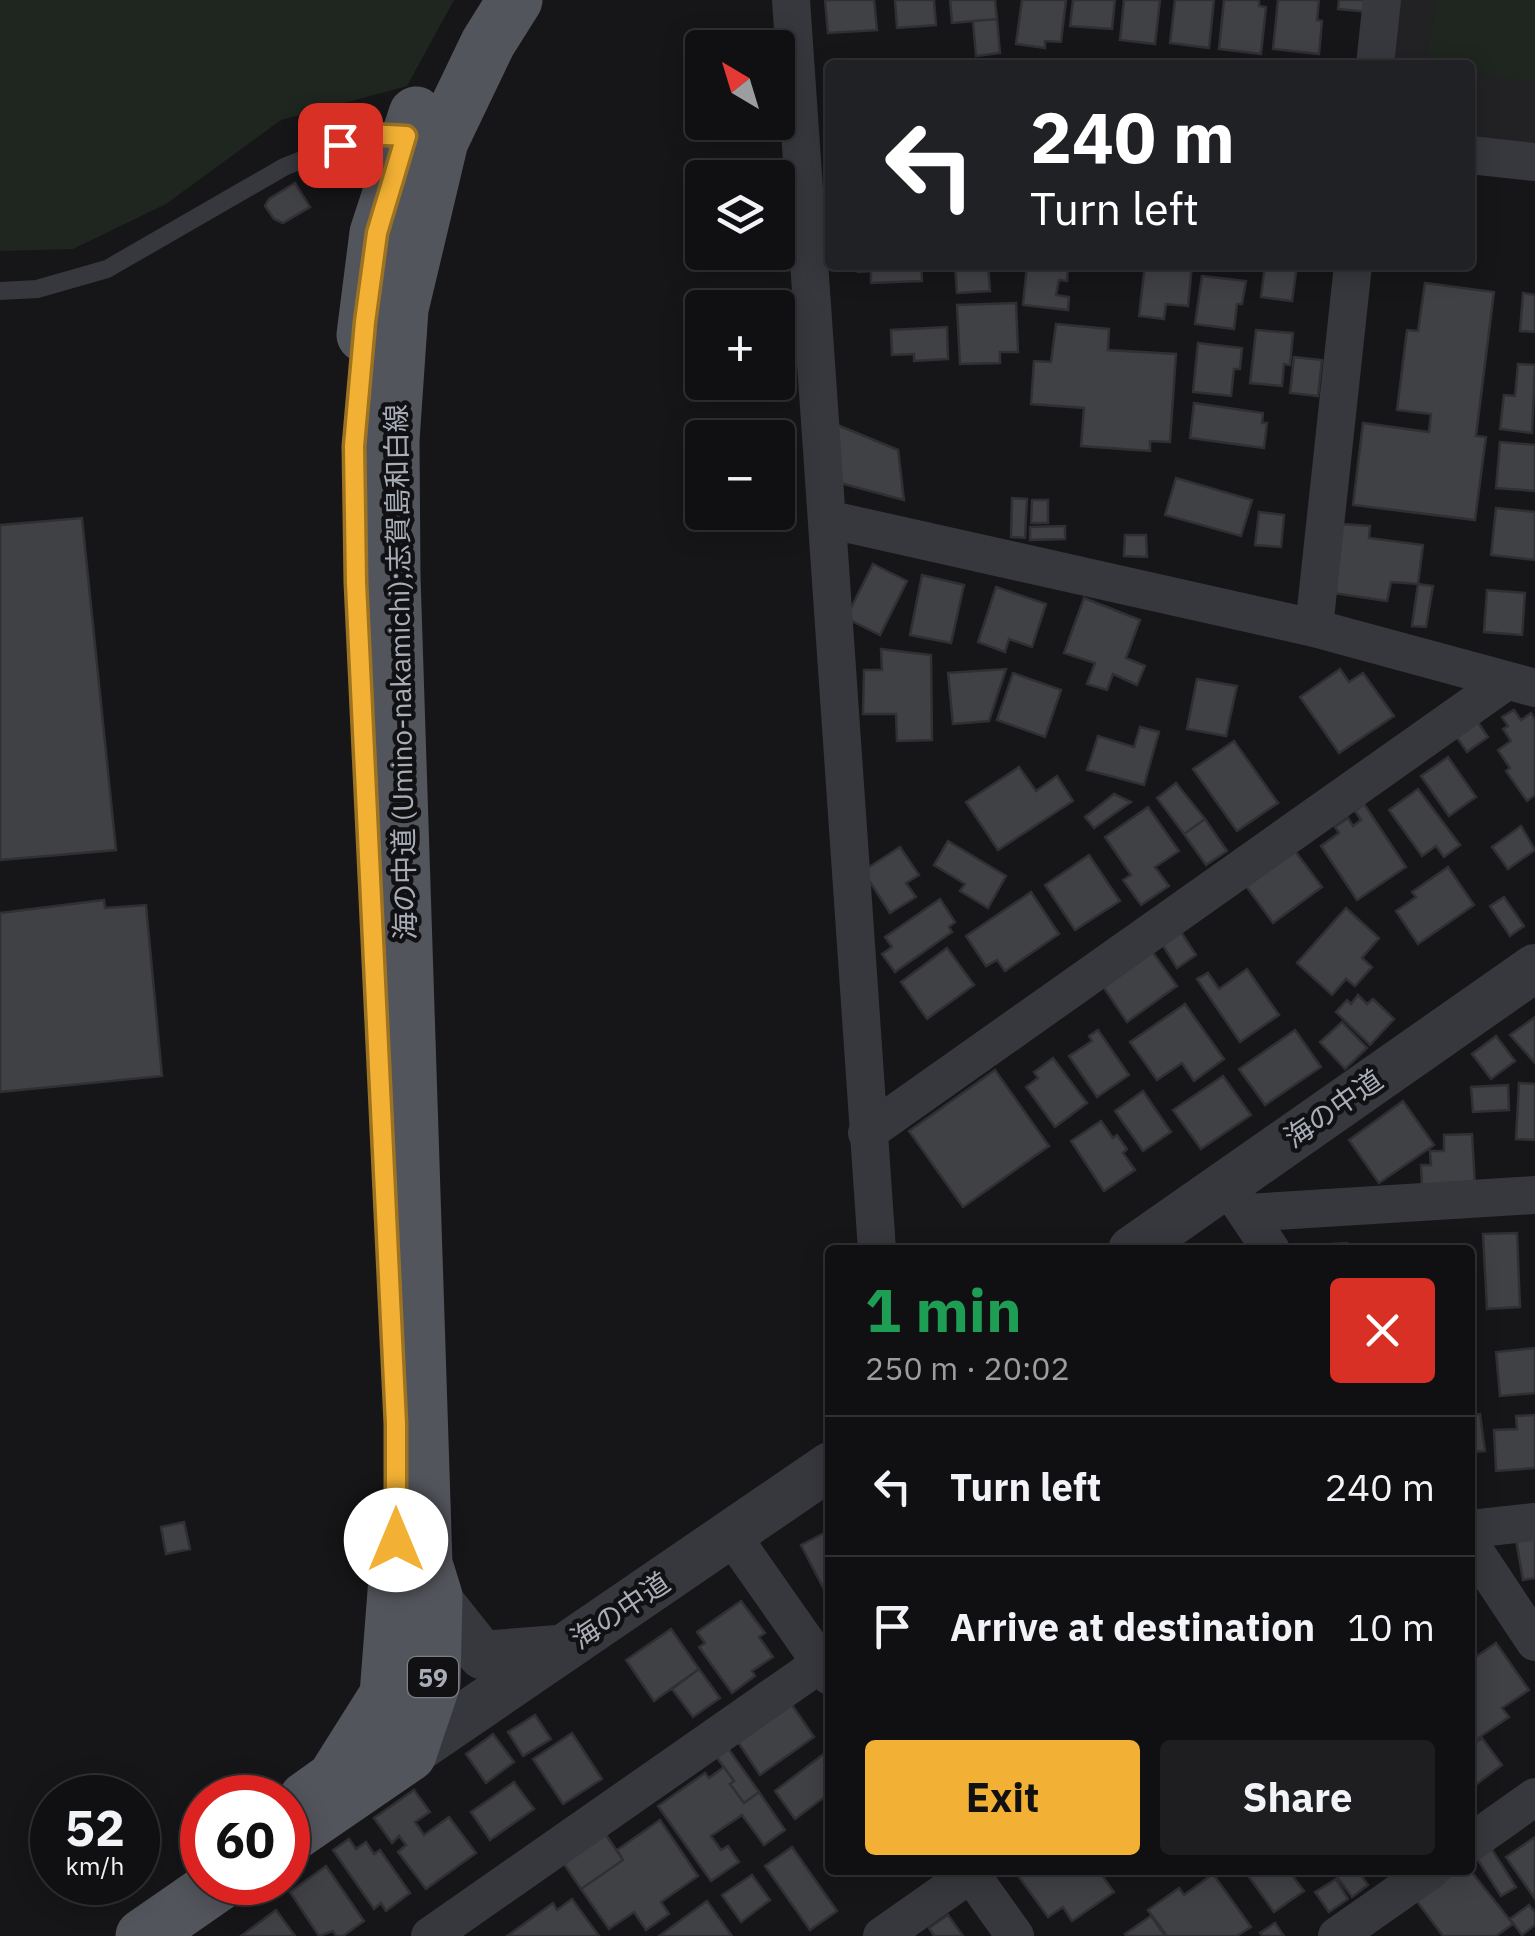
<!DOCTYPE html>
<html lang="en">
<head>
<meta charset="utf-8">
<style>
	:root { --surface:#101012; --page:#1e1e20; --text:#f1f3f6; --muted:#9c9d9f; --line:#303032; --accent:#f2b134 }
	body { margin:0; font-family:"IBM Plex Sans","Noto Sans JP",sans-serif; background:var(--page); color:var(--text); height:100vh; display:flex; flex-direction:column; font-size:38px; white-space:nowrap }
	* { box-sizing:border-box; margin:0 }
	p { font-size:32px; color:var(--muted) }
	.icon { flex:none; width:55px; height:55px; fill:none; stroke:currentColor; stroke-width:2; stroke-linecap:round; stroke-linejoin:round }
	.map { position:relative; flex:1; overflow:hidden }
	.drawer { position:absolute; left:825px; top:1245px; width:650px; height:630px; display:flex; flex-direction:column; background:var(--surface); border-radius:10px; box-shadow:0 5px 25px #0003,0 0 0 2px var(--line) }
	.drawer>* { flex:none }
	.hud { position:absolute; left:825px; top:60px; width:650px; height:210px; border-radius:10px; box-shadow:0 5px 25px #0003,0 0 0 2px var(--line); background:#202124; color:#fff; overflow:hidden }
	.needle { width:65px; rotate:322deg }
	.controls { position:absolute; left:685px; top:30px; display:grid; gap:20px }
	.controls a { display:grid; place-items:center; width:110px; height:110px; border-radius:10px; background:var(--surface); box-shadow:0 5px 25px #0003,0 0 0 2px var(--line); font-size:50px }
	.speed { position:absolute; left:30px; top:1775px; display:flex; gap:20px; font-size:50px; font-weight:700; text-align:center }
	.speed>* { display:grid; place-content:center; width:130px; height:130px; border-radius:50%; background:var(--surface); box-shadow:0 5px 25px #0003,0 0 0 2px var(--line); line-height:1 }
	.speed small { font-size:25px; font-weight:400 }
	.speed .limit { border:15px solid #d22; background:#fff; color:#111 }
	.pin { position:absolute; display:grid; place-items:center; width:85px; height:85px; color:#fff; margin:-42px; border-radius:20px; box-shadow:0 5px 15px #0006 }
	.me { position:absolute; width:110px; margin:-55px; rotate:0deg; stroke-linejoin:round; filter:drop-shadow(0 0 8px #0008) }
	.turn { display:flex; align-items:center; gap:35px; height:210px; padding:0 40px; font-size:45px }
	.turn .icon { width:130px; height:130px; stroke-width:2.5 }
	.turn b { display:block; font-size:70px; line-height:85px }
	.round { display:grid; place-items:center; flex:none; width:105px; height:105px; border-radius:10px; background:var(--page) }
	.headline { display:flex; align-items:center; justify-content:space-between; height:170px; padding:0 40px }
	h1 { font-size:60px; font-weight:800; line-height:75px; color:#1e9e55 }
	.primary-button { display:flex; gap:20px; margin-top:auto; padding:20px 40px }
	.primary-button a { flex:1; height:115px; border-radius:10px; background:var(--accent); color:#111; font-size:40px; font-weight:800; line-height:115px; text-align:center }
	.primary-button a+a { background:var(--page); color:var(--text) }
	ul { padding:0; list-style:none }
	li { display:flex; align-items:center; gap:30px; height:140px; padding:0 40px; border-top:2px solid var(--line) }
	li div { flex:1 }
	li b { display:block; font-size:38px }
	li em { font-style:normal }
	.map>svg:first-child { display:block }
	.built { fill:#222225 }
	.green { fill:#1e261f }
	.building { fill:#404145; stroke:#303034; stroke-width:2.5 }
	.lines { fill:none; stroke-linecap:round; stroke-linejoin:round }
	.service { stroke:#37383d; stroke-width:18 }
	.minor { stroke:#37383d; stroke-width:38 }
	.tertiary { stroke:#37383d; stroke-width:48 }
	.primary { stroke:#53555c; stroke-width:55 }
	.route-casing { stroke:#9d7322; stroke-width:25 }
	.route { stroke:#f2b134; stroke-width:18 }
	.labels { text-anchor:middle; dominant-baseline:central; stroke-width:9; stroke-linejoin:round; paint-order:stroke }
	.shield { fill:#111113; stroke:#7b7e86; stroke-width:2.5 }
	.shield-label { font-size:25px; font-weight:bold; fill:#a8adb8 }
	.street-label { font-size:28px; fill:#a8adb8; stroke:#111113 }
</style>
</head>
<body>
<div class="map">
<svg width="1535" height="1936" viewBox="0 0 1535 1936">
	<rect width="100%" height="100%" fill="#161618"/>
	<path class="built" d="M1395,0H1535V149L1470,141V65H1387Z"/>
	<path class="green" d="M0,0H454L407,86L281,120L166,204L73,249L0,251Z
		M1436,0H1535V82L1470,72V65H1426Z"/>
	<path class="building" d="M825,0H874L877,30L828,33Z
		M895,0H934L936,25L897,28Z
		M950,0H995L997,19L952,23Z
		M1022,0H1066L1061,42L1045,41V48L1016,44Z
		M1073,0H1115L1112,29L1070,26Z
		M1124,0H1160L1155,44L1120,40Z
		M1175,0H1214L1209,48L1170,43Z
		M1224,0H1259V6L1266,7L1261,54L1219,49Z
		M1278,0H1319L1317,20L1322,21L1319,54L1273,49Z
		M1339,0H1371L1370,12L1338,9Z
		M997,19L1000,53L976,56L973,21Z
		M295,183L310,207L283,223L274,219L265,206L269,199Z
		M858,265H921L922,281L871,283V271L858,272Z
		M955,265H988L990,291L957,293Z
		M1027,265H1068L1067,281L1059,280L1056,295L1069,297L1068,310L1023,305Z
		M1145,265H1192L1188,306L1166,304L1164,319L1139,316Z
		M1265,265H1297L1292,301L1261,297Z
		M1202,276L1246,281L1242,304H1237L1234,329L1195,324Z
		M1425,283L1494,292L1476,436L1486,437L1475,520L1353,505L1363,423L1429,432L1431,414L1397,410L1407,330L1418,331Z
		M1523,293L1535,295V332L1520,331Z
		M1016,303L1018,352H1000V363L960,364L957,305Z
		M1056,324L1109,329L1108,350L1176,354L1170,442L1150,441V451L1081,446L1084,408L1031,404L1034,361L1051,362Z
		M947,327L948,359L914,361V354L892,355L891,330Z
		M1256,330L1293,333L1290,365L1284,364L1282,386L1250,383Z
		M1198,343L1242,348L1240,369H1234L1231,396L1193,392Z
		M1294,357L1322,360L1318,396L1290,393Z
		M1518,364L1535,365L1532,433L1500,429L1504,395L1515,396Z
		M1194,403L1263,413L1262,423H1267L1264,448L1190,438Z
		M835,424L898,450L904,500L840,483Z
		M1500,442L1535,445V491L1496,488Z
		M1176,478L1252,500L1241,536L1165,515Z
		M1012,498L1027,499L1025,538L1011,537Z
		M1032,500H1048V523H1031Z
		M1496,508L1535,512V560L1491,555Z
		M1259,512L1284,515L1281,547L1255,545Z
		M82,518L116,850L0,860V525Z
		M1341,524L1370,526L1369,538L1423,545L1418,584L1391,582L1387,601L1333,593Z
		M1065,526V539L1030,540V527Z
		M1125,535H1146L1147,557L1124,556Z
		M873,564L907,581L880,635L846,618Z
		M922,575L964,585L951,643L910,635Z
		M1418,584L1433,586L1426,627L1412,626Z
		M996,587L1046,604L1032,647L1009,639L1005,652L978,642Z
		M1487,590L1525,593L1522,635L1484,632Z
		M1084,598L1140,620L1126,658L1145,666L1137,685L1113,674L1107,690L1087,684L1095,663L1064,653Z
		M881,649L931,655L932,740L897,741L896,714H863L864,670H882Z
		M1006,669L989,721L953,724L948,673Z
		M1340,669L1349,682L1363,673L1394,716L1339,753L1300,697Z
		M1013,673L1061,690L1045,737L997,720Z
		M1197,679L1237,686L1226,736L1187,729Z
		M1514,710L1521,720L1531,713L1535,720V795L1527,801L1506,771L1510,768L1498,750L1511,741L1503,729L1508,726L1502,717Z
		M1477,721L1488,737L1467,752L1456,736Z
		M1140,727L1159,732L1144,785L1087,770L1098,736L1134,747Z
		M1234,741L1278,803L1237,831L1193,769Z
		M1448,757L1476,797L1449,816L1421,776Z
		M1019,767L1036,791L1057,776L1073,801L998,850L966,802Z
		M1176,783L1205,819L1184,834L1157,798Z
		M1418,789L1460,845L1444,857L1436,846L1422,856L1389,810Z
		M1114,794L1131,802L1094,828L1085,817Z
		M1364,804L1406,867L1357,900L1321,846L1339,833L1335,827L1348,818L1353,826L1361,820L1355,811Z
		M1148,807L1179,851L1155,867L1169,886L1141,905L1123,880L1131,875L1105,837Z
		M1205,819L1227,851L1206,865L1184,834Z
		M1521,826L1535,850L1508,869L1492,847Z
		M948,841L1006,876L988,908L960,891L965,884L934,865Z
		M900,847L919,875L906,883L916,897L890,913L863,871Z
		M1295,851L1322,887L1273,923L1246,886Z
		M1089,855L1120,901L1075,930L1045,885Z
		M1448,867L1474,905L1418,944L1396,911L1416,897L1412,892Z
		M1031,892L1059,934L1005,971L997,960L986,966L966,936Z
		M1504,897L1524,926L1510,936L1490,906Z
		M940,899L955,922L949,927L952,932L895,972L882,954L892,947L885,937Z
		M104,900L105,908L146,905L162,1076L0,1092V913Z
		M1346,908L1379,938L1362,958L1372,967L1355,986L1346,979L1332,995L1297,963Z
		M1179,929L1196,955L1177,968L1160,941Z
		M1149,947L1177,986L1127,1022L1100,982Z
		M947,948L974,985L927,1019L901,982Z
		M1247,969L1279,1015L1240,1042L1197,979L1208,973L1219,989Z
		M1358,995L1367,1004L1373,999L1394,1019L1370,1045L1336,1012L1347,1000L1351,1004Z
		M1185,1004L1224,1059L1194,1081L1182,1063L1157,1080L1130,1042Z
		M1535,1017V1063L1510,1035Z
		M1342,1022L1367,1048L1345,1069L1320,1042Z
		M1098,1030L1129,1075L1097,1097L1069,1056L1092,1041L1089,1036Z
		M1295,1030L1321,1067L1265,1105L1239,1069Z
		M1496,1036L1515,1061L1491,1079L1472,1054Z
		M1053,1058L1087,1103L1055,1127L1026,1087L1038,1078L1034,1072Z
		M995,1070L1049,1146L963,1207L909,1131Z
		M1223,1076L1251,1115L1201,1149L1173,1110Z
		M1519,1083L1535,1084V1140L1516,1139Z
		M1508,1085L1509,1110L1473,1112L1471,1087Z
		M1143,1091L1171,1132L1143,1151L1115,1111Z
		M1403,1101L1434,1145L1379,1183L1349,1140Z
		M1101,1121L1113,1138L1117,1135L1127,1149L1123,1153L1135,1170L1104,1191L1071,1141Z
		M1472,1134L1475,1186L1422,1188L1421,1165H1431L1430,1151H1444V1135Z
		M1517,1233L1520,1307L1487,1309L1483,1234Z
		M1347,1243V1250H1299V1246Z
		M1535,1348V1393L1500,1396L1496,1352Z
		M1480,1414L1485,1451L1470,1452V1415Z
		M1535,1415V1468L1496,1471L1494,1430L1517,1429L1516,1416Z
		M184,1522L190,1549L166,1554L161,1527Z
		M830,1530V1601L801,1545Z
		M1535,1531V1578L1523,1580L1515,1534Z
		M741,1601L765,1633L759,1637L773,1657L752,1671L755,1676L732,1693L699,1647L705,1643L697,1632Z
		M671,1629L699,1669L654,1701L626,1660Z
		M1496,1643L1529,1690L1502,1708L1509,1717L1474,1741L1470,1734V1661Z
		M699,1669L720,1698L693,1717L672,1689Z
		M792,1705L814,1737L760,1775L738,1742Z
		M535,1715L551,1739L523,1756L508,1732Z
		M572,1733L602,1779L563,1804L533,1759Z
		M493,1734L514,1762L486,1783L466,1754Z
		M1482,1738L1502,1765L1470,1789V1747Z
		M727,1747L759,1792L744,1803L730,1784L734,1781L715,1755Z
		M829,1750L830,1793L795,1819L775,1791Z
		M724,1767L734,1781L730,1784L744,1803L759,1792L785,1830L764,1845L742,1815L711,1836L721,1850L728,1846L739,1862L711,1881L658,1806L705,1773L709,1778Z
		M514,1782L534,1809L490,1840L471,1812Z
		M414,1790L430,1812L415,1822L424,1835L449,1817L476,1853L426,1889L398,1852L406,1845L399,1836L392,1843L374,1818Z
		M660,1820L698,1876L661,1902L669,1914L646,1930L634,1912L609,1929L581,1889L623,1860L617,1850Z
		M604,1832L623,1860L581,1889L562,1861Z
		M1535,1837V1899L1506,1857Z
		M349,1839L356,1849L366,1842L374,1854L380,1850L410,1893L386,1911L381,1903L374,1909L333,1850Z
		M792,1847L837,1911L810,1930L765,1866Z
		M1491,1848L1516,1887L1501,1896L1476,1857Z
		M326,1866L364,1921L343,1936H336L333,1931L319,1936L290,1892Z
		M1014,1870H1098L1114,1892L1072,1921L1063,1907L1048,1917Z
		M1244,1870H1288L1304,1891L1274,1912Z
		M1332,1870H1357L1368,1885L1352,1897Z
		M1458,1870H1470L1513,1924L1496,1936H1443L1416,1900Z
		M1213,1874L1251,1927L1237,1936H1167L1148,1910L1179,1888L1184,1895Z
		M752,1875L770,1900L741,1922L722,1895Z
		M1336,1879L1348,1899L1329,1912L1315,1892Z
		M572,1899L599,1936H507L553,1903L557,1910Z
		M707,1901L732,1936H659Z
		M1529,1905L1535,1912V1925L1522,1935L1510,1919Z
		M276,1910L295,1936H241Z
		M948,1915L963,1936H934L929,1928Z
		M1151,1916L1165,1936H1126L1125,1934Z
		M1275,1923L1284,1936H1263L1260,1933Z"/>
	<g class="lines">
		<path class="service" d="M0,291L37,289L107,269L284,167L367,134L401,136"/>
		<path class="minor" d="M791,0L877,1250
			M1375,65L1382,0
			M1470,155L1535,162
			M827,519L1314,628L1535,688
			M1314,628L1353,265
			M867,1133L1505,682
			M1236,1198L1271,1250
			M1247,1213L1535,1195
			M1470,1529L1535,1522
			M732,1536L830,1676
			M1470,1544L1535,1642
			M1470,1843L1535,1797
			M968,1870L1015,1936
			M430,1936L830,1657
			M882,1936L976,1870
			M1337,1936L1431,1870"/>
		<path class="tertiary" d="M1132,1250L1535,968
			M435,1596L482,1655L558,1649
			M409,1754L830,1466"/>
		<path class="primary" d="M364,335L377,233L416,114
			M306,1799L334,1779L387,1695L396,1579V1520
			M288,1837L409,1754L433,1683L435,1596L425,1564L393,577L392,440L401,309L441,141L488,43L515,0
			M143,1936L221,1882"/>
	</g>
	<g class="lines">
		<g class="route-casing">
			<path id="route" d="M340,145L367,134L406,136L377,233L365,322L354,446L356,583L396,1424V1540"/>
		</g>
		<use href="#route" class="route"/>
	</g>
	<g class="labels">
		<rect class="shield" x="408" y="1657" width="50" height="40" rx="8"/>
		<g class="shield-label">
			<text x="433" y="1677">59</text>
		</g>
		<g class="street-label">
			<text transform="translate(400 672) rotate(-91)">海の中道 (Umino-nakamichi);志賀島和白線</text>
			<text transform="translate(1333 1108) rotate(-35)">海の中道</text>
			<text transform="translate(620 1610) rotate(-34)">海の中道</text>
		</g>
	</g>
</svg>
<div class="controls">
<a><svg class="needle" viewBox="-14 -14 28 28"><path d="M0-13l5 13h-10z" fill="#e53935"/><path d="M0 13l5-13h-10z" fill="#9c9d9f"/></svg></a>
<a><svg class="icon" aria-label="layers" viewBox="0 0 24 24"><path d="M12 4l9 5-9 5-9-5zM3 14l9 5 9-5"/></svg></a>
<a>+</a>
<a>−</a>
</div>
<div class="speed"><div>52<small>km/h</small></div><div class="limit">60</div></div>
<div class="pin" style="left:340px;top:145px;background:#d93025"><svg class="icon" aria-label="arrive" viewBox="0 0 24 24"><path d="M6 21V4h12l-3 4 3 4H6"/></svg></div>
<svg class="me" style="left:396px;top:1540px" viewBox="-20 -20 40 40"><circle r="19" fill="#fff"/><path d="M0-13L10 11 0 6-10 11z" fill="#f2b134"/></svg>
<div class="hud">
<div class="turn"><svg class="icon" aria-label="left" viewBox="0 0 24 24"><path d="M17 20v-9H6M10 6l-5 5 5 5"/></svg><div><b>240 m</b>Turn left</div></div>
</div>
<section class="drawer">
<div class="headline"><div><h1>1 min</h1><p>250 m · 20:02</p></div><a class="round" style="background:#d93025;color:#fff"><svg class="icon" aria-label="close" viewBox="0 0 24 24"><path d="M6 6l12 12M18 6L6 18"/></svg></a></div>
<ul>
<li><svg class="icon" aria-label="left" viewBox="0 0 24 24"><path d="M17 20v-9H6M10 6l-5 5 5 5"/></svg><div><b>Turn left</b></div><em>240 m</em></li>
<li><svg class="icon" aria-label="arrive" viewBox="0 0 24 24"><path d="M6 21V4h12l-3 4 3 4H6"/></svg><div><b>Arrive at destination</b></div><em>10 m</em></li>
</ul>
<div class="primary-button"><a>Exit</a><a>Share</a></div>
</section>
</div>
</body>
</html>
